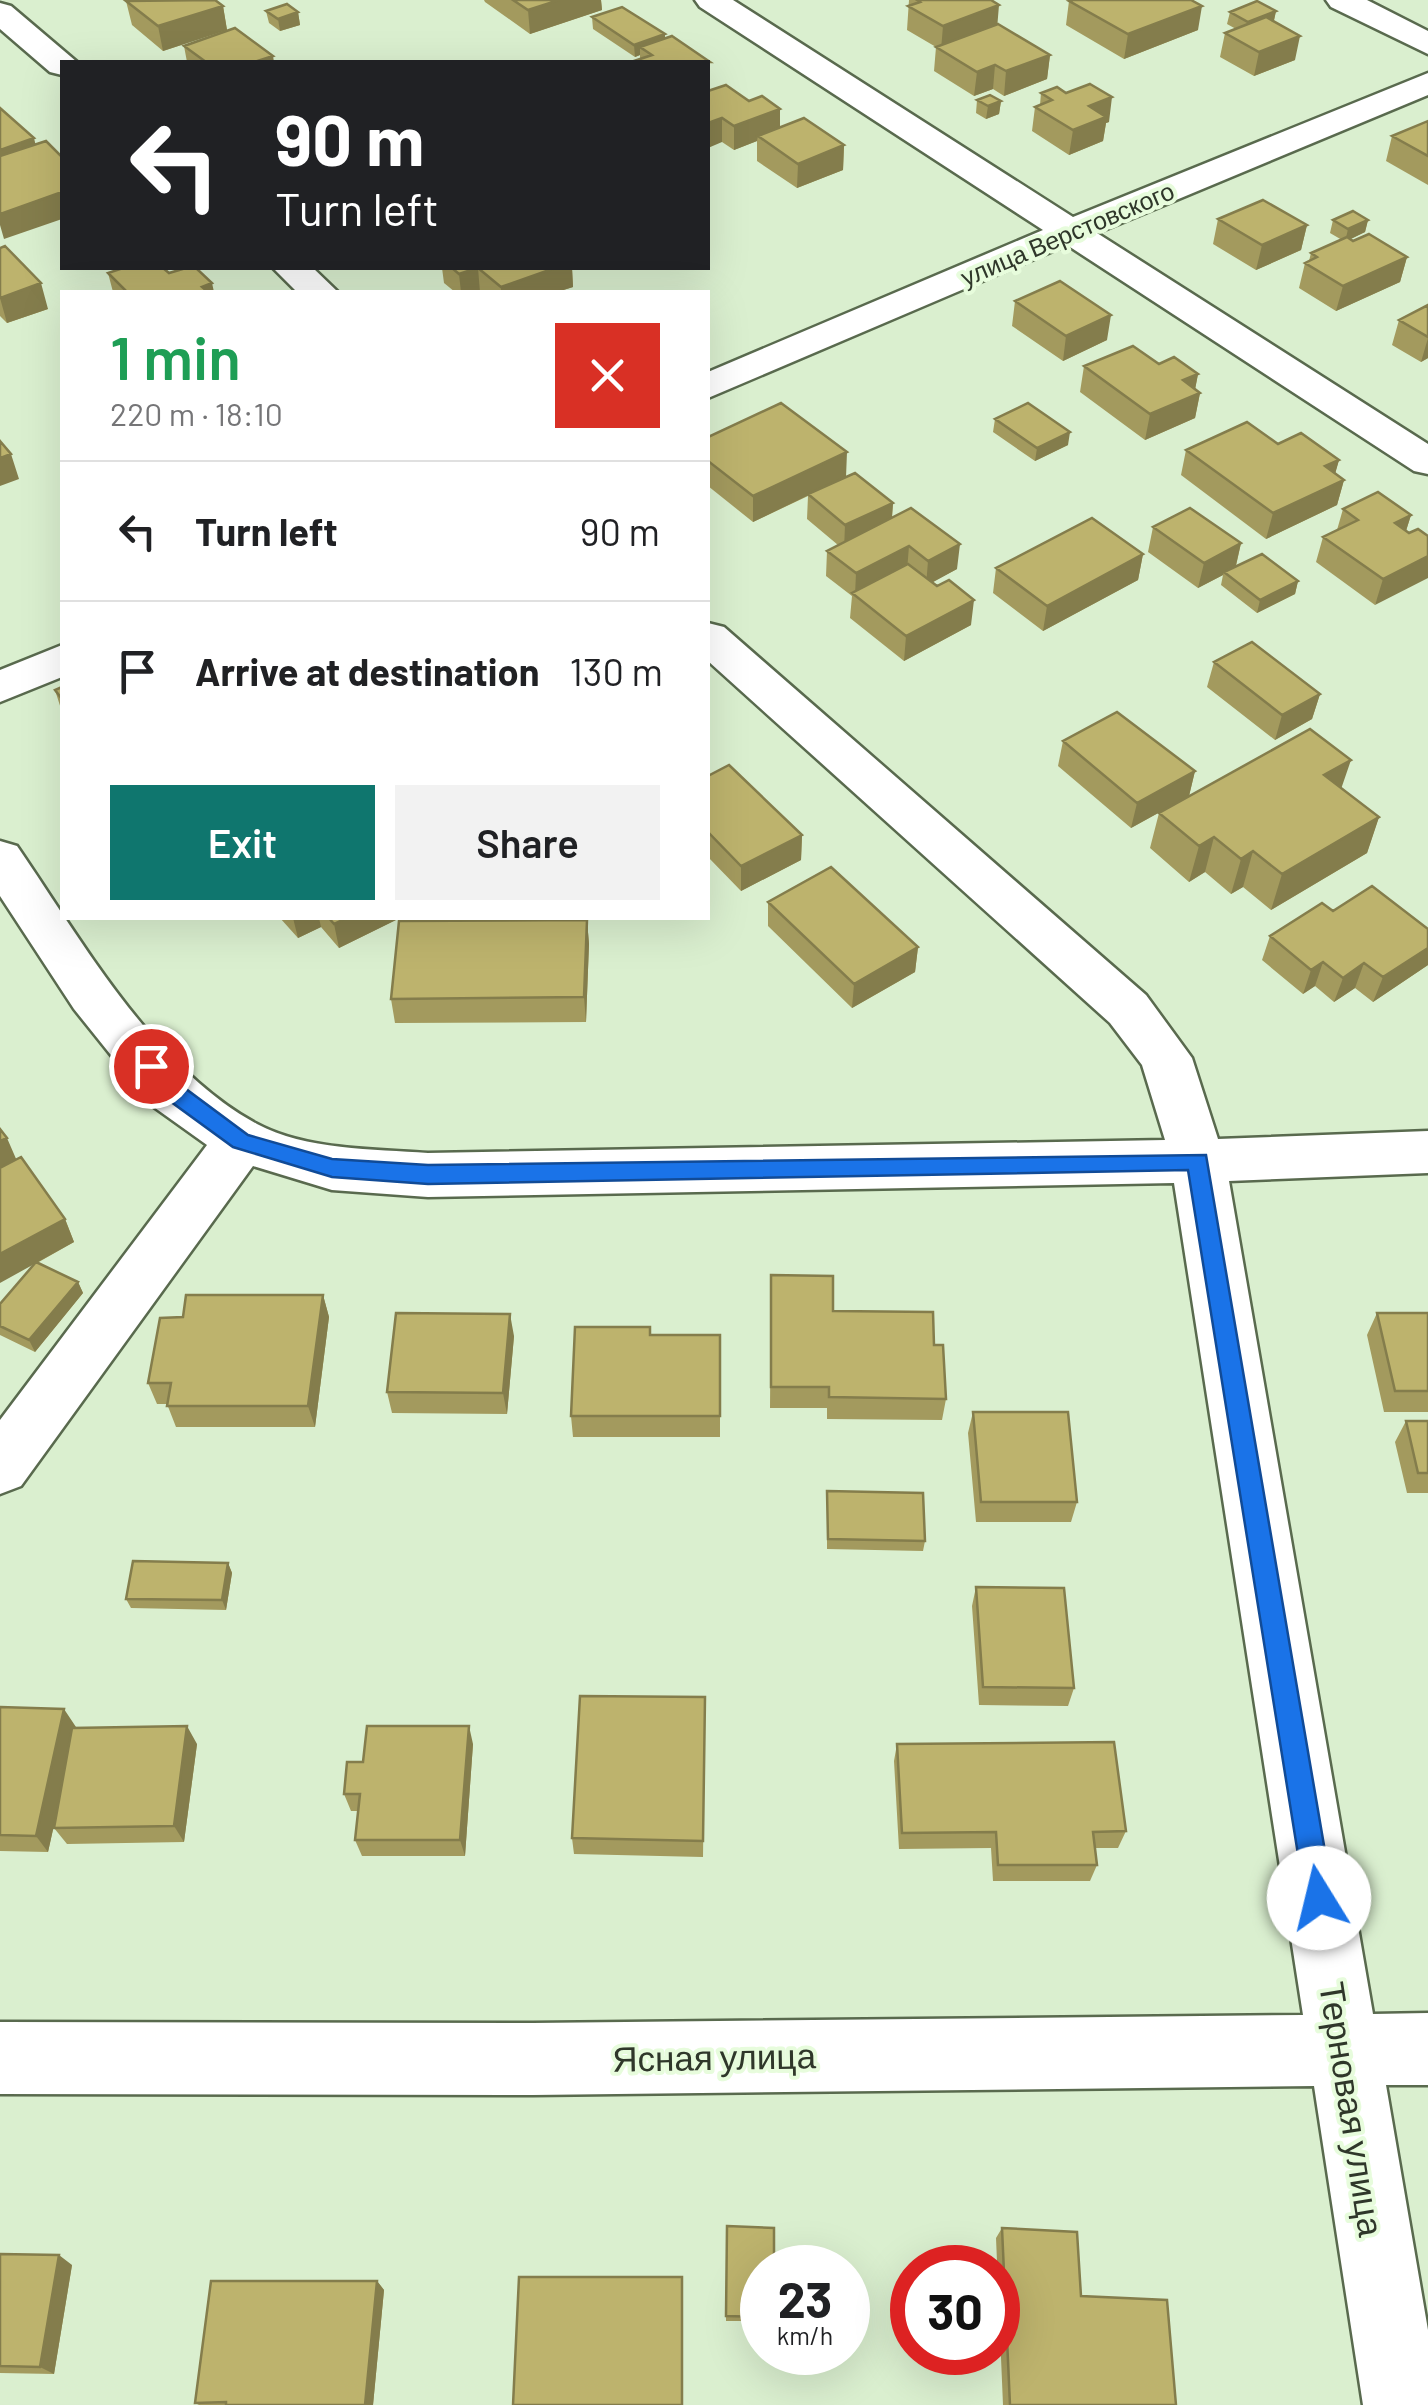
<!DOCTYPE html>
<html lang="en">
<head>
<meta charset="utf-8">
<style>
	:root { --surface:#fff; --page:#f2f2f2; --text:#202124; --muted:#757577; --line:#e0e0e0; --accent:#0f766e }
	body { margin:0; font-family:Barlow,sans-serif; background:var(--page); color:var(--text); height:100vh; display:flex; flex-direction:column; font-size:38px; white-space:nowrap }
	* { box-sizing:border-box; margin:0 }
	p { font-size:32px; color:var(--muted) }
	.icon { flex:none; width:55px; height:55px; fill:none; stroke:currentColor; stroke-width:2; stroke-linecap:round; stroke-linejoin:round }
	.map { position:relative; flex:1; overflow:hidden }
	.details { position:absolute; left:60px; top:290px; width:650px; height:630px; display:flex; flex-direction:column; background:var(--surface); border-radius:0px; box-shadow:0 10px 40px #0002 }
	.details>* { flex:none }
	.banner { position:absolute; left:60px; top:60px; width:650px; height:210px; border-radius:0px; box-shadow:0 10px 40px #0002; background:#202124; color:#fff; overflow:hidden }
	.speed { position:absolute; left:740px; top:2245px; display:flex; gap:20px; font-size:50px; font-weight:700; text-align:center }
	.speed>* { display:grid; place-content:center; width:130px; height:130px; border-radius:50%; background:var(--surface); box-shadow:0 10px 40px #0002; line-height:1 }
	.speed small { font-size:25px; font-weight:400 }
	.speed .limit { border:15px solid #d22; background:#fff; color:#111 }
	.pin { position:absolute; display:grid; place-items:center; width:85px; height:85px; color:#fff; margin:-42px; border:5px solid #fff; border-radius:50%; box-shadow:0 2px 10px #0007 }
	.me { position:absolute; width:110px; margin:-55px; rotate:351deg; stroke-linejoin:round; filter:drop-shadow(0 0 8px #0008) }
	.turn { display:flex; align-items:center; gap:35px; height:210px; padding:0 50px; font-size:45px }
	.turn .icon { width:130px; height:130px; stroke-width:2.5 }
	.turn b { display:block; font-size:70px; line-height:85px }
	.round { display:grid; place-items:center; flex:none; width:105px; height:105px; border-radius:0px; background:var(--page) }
	.headline { display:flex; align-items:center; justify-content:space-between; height:170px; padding:0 50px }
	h1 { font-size:60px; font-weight:600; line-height:75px; color:#1e9e55 }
	.cta { display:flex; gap:20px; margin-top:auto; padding:20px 50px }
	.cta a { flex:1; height:115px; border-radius:0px; background:var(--accent); color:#fff; font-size:40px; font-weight:600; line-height:115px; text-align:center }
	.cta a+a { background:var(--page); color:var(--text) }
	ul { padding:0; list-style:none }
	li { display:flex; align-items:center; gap:30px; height:140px; padding:0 50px; border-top:2px solid var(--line) }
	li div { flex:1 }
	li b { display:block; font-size:38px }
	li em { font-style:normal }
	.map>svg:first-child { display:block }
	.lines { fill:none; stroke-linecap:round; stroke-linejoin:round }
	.minor-casing { stroke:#596a4e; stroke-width:5 }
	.minor { fill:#fff; fill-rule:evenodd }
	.wall { fill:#a39a5e }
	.shaded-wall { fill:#847d4c }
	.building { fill:#bdb36d; stroke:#847d4c; stroke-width:2.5 }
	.route { fill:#1a73e8; stroke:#114b97; stroke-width:2.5 }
	.labels { text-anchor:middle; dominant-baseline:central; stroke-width:8; stroke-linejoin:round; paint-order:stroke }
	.far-street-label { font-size:25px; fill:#2f372a; stroke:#e7fcdc }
	.near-street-label { font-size:35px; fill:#2f372a; stroke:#e7fcdc }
</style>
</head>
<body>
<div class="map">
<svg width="1428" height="2405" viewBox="0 0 1428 2405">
	<rect width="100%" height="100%" fill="#daefcf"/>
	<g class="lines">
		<g class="minor-casing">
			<path id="minor" d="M695,0H733L1073,217L1428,73V95L1097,233L1428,444V474L1414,471L1067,245L708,398V372L1043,230L700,7Z
				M1326,0H1367L1428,31V54L1331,7Z
				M0,3L11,6L77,62H62V75L50,72L0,29Z
				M273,268H313L338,292H297Z
				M708,623L724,627L1146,995L1192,1058L1218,1139L1428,1131V1173L1229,1181L1373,2014L1428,2013V2085H1386L1428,2330V2405H1363L1314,2086L533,2095L0,2094V2022L533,2023L1303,2015L1174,1183L428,1197L332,1190L253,1166L21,1486L0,1494V1420L207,1145L151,1105L74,1009L0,896V841L17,846C81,939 152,1067 257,1124C305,1150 374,1149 428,1153L1165,1140L1142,1065L1110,1023L708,661Z
				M62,645V677L0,702V670Z"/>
		</g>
		<use href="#minor" class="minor"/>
	</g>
	<path class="wall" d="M484,0H601L602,10L530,34L485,2Z
		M909,0H991L997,25L1050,55L1047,79L1004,96L993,89L974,96L934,71L936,47L907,30Z
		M126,1L223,6L227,30L163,51L132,25Z
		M1069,1L1198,30L1124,59L1066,25Z
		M266,11L298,12L300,25L280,31L269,23Z
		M1276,11L1274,21L1295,60L1254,76L1220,57L1225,33L1236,29L1227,24L1230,12Z
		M592,17L665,39L710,86L640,59V55L635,57L593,29Z
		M184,46L274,62H187Z
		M708,91L780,109V127L844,145L843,170L797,188L757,161V141L734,150L722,142Z
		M1041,93H1066L1109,122L1106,123L1103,141L1069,155L1032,131L1035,107L1040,105Z
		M977,100L1001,101L999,114L986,119L976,113Z
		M1428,121V185L1386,161L1392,136Z
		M1218,219L1307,225L1301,250L1256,270L1213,244Z
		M1333,220H1368L1365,232L1350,239L1407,257L1400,282L1336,311L1299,288L1305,263L1309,261L1311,253L1342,240L1330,233Z
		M0,248L48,309L7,323L0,316Z
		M442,268H572L573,287L557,292H455L444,283Z
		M108,273H169L214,292H113Z
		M1015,301L1107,340L1063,361L1012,326Z
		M1428,305V358L1421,362L1392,345L1399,320Z
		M1159,364L1198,374L1195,389L1200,393L1195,418L1145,440L1080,392L1084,366Z
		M995,419L1068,445L1035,461L993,432Z
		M708,437L846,477L893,503L892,518L957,569L932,582L971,625L904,661L850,618L852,596L826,576L827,551L838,545L807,519L808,496L753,522L708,486Z
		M1278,444L1339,460L1335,473L1344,480L1337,505L1266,539L1181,475L1186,450Z
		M1343,509L1411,515L1406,531L1375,605L1316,562L1323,537L1337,530Z
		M1153,527L1241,543L1236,566L1298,581L1295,594L1257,613L1221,585L1223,575L1198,588L1148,552Z
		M1143,554L1138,580L1043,631L993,593L996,568Z
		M1214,662L1320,694L1312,719L1275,740L1207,687Z
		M62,687V712L55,690Z
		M1063,741L1195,771L1189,796L1131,828L1058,766Z
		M708,776L802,835L801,860L741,891L708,857Z
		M1342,788L1379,817L1367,853L1271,910L1243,887L1231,894L1205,872L1189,882L1150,848L1159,813Z
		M768,902L918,947L915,972L852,1008L768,926Z
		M1333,911L1428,929V965L1373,1002L1355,988L1334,1002L1315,986L1303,994L1262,960L1270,936Z
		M280,918H400L339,948L321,927L298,938Z
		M587,920L589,944L586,1022L395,1023L391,999Z
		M17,1159L65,1219L74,1242L37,1263L78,1282L83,1293L35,1352L0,1335V1304L34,1264Z
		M771,1275L833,1311L934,1345L946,1399L942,1420L827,1419V1408H770Z
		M323,1295L329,1317L315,1427H176L167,1404H157L148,1383L183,1317Z
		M1377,1313H1428V1412H1384L1367,1335Z
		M650,1335H720V1437H573L571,1416Z
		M514,1336L507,1414L392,1413L387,1392Z
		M973,1412L1077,1502L1071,1522H976L968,1433Z
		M1406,1421H1428V1493H1407L1395,1442Z
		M827,1491L925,1541L923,1551L827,1549Z
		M228,1563L232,1573L226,1610L131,1608L126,1599Z
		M976,1587L1074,1688L1068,1706L979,1705L972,1606Z
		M705,1697L703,1857L574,1854L572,1838Z
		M0,1707L75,1728L197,1744L184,1842L67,1844L54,1828L57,1811L48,1852L0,1851Z
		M473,1744L465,1856H362L355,1840L358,1811H351L344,1794L363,1762Z
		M897,1744L1126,1831L1118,1848H1095L1097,1865L1090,1881H993L991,1848L899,1849L894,1761Z
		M727,2226L762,2268V2321H726Z
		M1002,2228L1081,2296L1176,2405H1003L996,2238Z
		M0,2254L72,2265L54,2374L0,2373Z
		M377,2281L384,2290L373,2405H199L195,2403Z"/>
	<path class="shaded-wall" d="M559,0H601L602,10L530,34L528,10Z
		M999,5L997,29L941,50L943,26Z
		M223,6L227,30L163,51L158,26Z
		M1202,6L1198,30L1124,59L1128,34Z
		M1276,11L1273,24L1246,34L1248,22Z
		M298,12L300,25L280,31L278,19Z
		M665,34V47H640V55L635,57L634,45Z
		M1300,36L1295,60L1254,76L1259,52Z
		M1050,55L1047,79L1004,96L1006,71Z
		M273,56L274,62H254Z
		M710,62V86L708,87V63Z
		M995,65L993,89L974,96L977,72Z
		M1112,97L1109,122L1106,123L1103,141L1069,155L1073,130L1089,106Z
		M1001,101L999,114L986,119L988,106Z
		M780,109V133L758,136L757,141L734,150V126Z
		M722,118V142L708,148V123Z
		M34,138L40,163L0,176V150Z
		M844,145L843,170L797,188L798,164Z
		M62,192V219L4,239L0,225V214Z
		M1368,220L1365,232L1345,242L1348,229Z
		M1307,225L1301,250L1256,270L1262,245Z
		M1407,257L1400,282L1336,311L1343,286Z
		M478,268L480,292H461L459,274Z
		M555,268H572L573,287L557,292H501V287Z
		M41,283L48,309L7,323L0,298Z
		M212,283L214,292H203L202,287Z
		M1111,315L1107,340L1063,361L1066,336Z
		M1428,338V358L1421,362Z
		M1198,374L1194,395L1200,393L1195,418L1145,440L1150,414L1183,380Z
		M1070,432L1068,445L1035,461L1037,448Z
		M847,452L846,477L753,522V496Z
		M11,454L19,479L0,486V458Z
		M1339,460L1332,485L1325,466Z
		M1344,480L1337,505L1266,539L1273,513Z
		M893,503L891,529L844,550L845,525Z
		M1411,515L1403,540L1395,523Z
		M1241,543L1235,569L1224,572L1223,575L1198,588L1204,563Z
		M960,544L957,569L926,586L928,561Z
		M909,546L907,571L855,595L856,573Z
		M1143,554L1138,580L1043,631L1047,606Z
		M1428,556V578L1375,605L1383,579Z
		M1298,581L1295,594L1257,613L1260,600Z
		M974,600L971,625L904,661L906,636Z
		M1320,694L1312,719L1275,740L1282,715Z
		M1351,760L1339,795L1324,775Z
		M1195,771L1189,796L1131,828L1137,803Z
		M1379,817L1367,853L1271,910L1282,874Z
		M802,835L801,860L741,891V866Z
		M1214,837L1205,872L1189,882L1199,846Z
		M1253,851L1243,887L1231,894L1241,859Z
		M293,918H319L321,927L298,938Z
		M346,918H400L339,948L334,924Z
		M587,920L589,944L586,1022L584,997Z
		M918,947L915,972L852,1008L854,984Z
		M1428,948V965L1373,1002L1383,977Z
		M1323,962L1315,986L1303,994L1311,970Z
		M1364,963L1355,988L1334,1002L1343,978Z
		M7,1138L17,1161L0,1171V1141Z
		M65,1219L74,1242L0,1283V1254Z
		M78,1282L83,1293L35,1352L29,1340Z
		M323,1295L329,1317L315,1427L308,1406Z
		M510,1314L514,1336L507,1414L503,1393Z
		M228,1563L232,1573L226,1610L222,1600Z
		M64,1709L76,1727L48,1852L36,1836Z
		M187,1726L197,1744L184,1842L174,1826Z
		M469,1726L473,1744L465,1856L460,1840Z
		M59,2255L72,2265L54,2374L40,2367Z
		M377,2281L384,2290L373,2405H365Z"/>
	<path class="building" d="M215,0L223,6L158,26L126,1Z
		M513,0H559L528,10Z
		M917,0H991L999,5L943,26L908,6L920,2Z
		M1073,0H1191L1202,6L1128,34L1069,1Z
		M1257,1L1276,11L1248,22L1230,12Z
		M287,4L298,12L278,19L266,11Z
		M622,7L665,34L634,45L592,17Z
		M1266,17L1300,36L1259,52L1225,33Z
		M998,24L1050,55L1006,71L995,65L977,72L936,47Z
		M235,28L273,56L254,62H206L184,46Z
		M672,36L710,62H631L652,55L640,47Z
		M1090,84L1112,97L1089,106L1106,117L1073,130L1035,107L1052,100L1041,93L1057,87L1066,93Z
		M726,85L749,101L762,96L780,109L734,126L722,118L708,123V91Z
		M990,95L1001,101L988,106L977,100Z
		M0,108L34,138L0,150Z
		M804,118L844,145L798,164L758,136Z
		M1428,121V156L1392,136Z
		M46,141L62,157V192L0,214V156Z
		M1263,200L1307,225L1262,245L1218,219Z
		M1353,211L1368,220L1348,229L1333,220Z
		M1369,234L1407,257L1343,286L1305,263L1317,257L1311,253L1347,237L1353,241Z
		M5,246L41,283L0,298V248Z
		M123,268H163L169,273L186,268H196L212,283L202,287L208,292H127L108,273Z
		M452,268H477L459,274Z
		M478,268H555L501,287Z
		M1060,281L1111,315L1066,336L1015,301Z
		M1428,305V337L1399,320Z
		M1133,346L1159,364L1174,357L1198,374L1183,380L1200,393L1150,414L1084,366Z
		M781,403L847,452L753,496L708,461V437Z
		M1028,403L1070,432L1037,448L995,419Z
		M1247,422L1278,444L1301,433L1339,460L1325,466L1344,480L1273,513L1186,450Z
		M0,441L11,454L0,458Z
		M855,473L893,503L845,525L808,494Z
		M1378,492L1411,515L1395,523L1409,533L1418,529L1428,536V556L1383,579L1323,537L1358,520L1343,509Z
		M911,508L960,544L928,561L909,546L856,573L827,551Z
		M1190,508L1241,543L1204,563L1153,527Z
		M1092,518L1143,554L1047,606L996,568Z
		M1262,554L1298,581L1260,600L1224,572Z
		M908,564L937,586L949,580L974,600L906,636L852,593Z
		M1252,642L1320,694L1282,715L1214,662Z
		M62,687V699L55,690Z
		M1117,712L1195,771L1137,803L1063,741Z
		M1310,729L1351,760L1324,775L1379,817L1282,874L1253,851L1241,859L1214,837L1199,846L1159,813Z
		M729,765L802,835L741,866L708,832V776Z
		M831,867L918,947L854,984L768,902Z
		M1372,886L1428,929V948L1383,977L1364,963L1343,978L1323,962L1311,970L1270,936L1322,903L1333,911Z
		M329,918H346L334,924Z
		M587,920L584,997L391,999L399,921Z
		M0,1129L7,1138L0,1141Z
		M21,1157L65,1219L0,1254V1168Z
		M36,1262L78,1282L29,1340L0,1326V1304Z
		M771,1275L833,1276V1311L933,1312L934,1345H943L946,1399L829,1397V1387H771Z
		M186,1295H323L308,1406H167L171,1383H148L160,1318L183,1317Z
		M396,1313L510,1314L503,1393L387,1392Z
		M1377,1313H1428V1391H1395Z
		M575,1327H650V1335H720V1416H571Z
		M973,1412H1068L1077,1502H981Z
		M1406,1421H1428V1473H1418Z
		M827,1491L923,1493L925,1541L828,1539Z
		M133,1561L228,1563L222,1600L126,1599Z
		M976,1587L1064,1588L1074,1688L983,1687Z
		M580,1696L705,1697L703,1841L572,1838Z
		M0,1707L64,1709L36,1836L0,1835Z
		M187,1726L174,1826L54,1828L72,1728Z
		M367,1726H469L460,1840H355L360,1794H344L347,1762H363Z
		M1114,1742L1126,1831L1093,1832L1097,1865H998L996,1832L902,1833L897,1744Z
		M727,2226L774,2228V2268H762V2317L726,2316Z
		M1002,2228L1077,2232L1081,2296L1167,2300L1176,2405H1010Z
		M0,2254L59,2255L40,2367L0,2366Z
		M519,2277H682V2405H513Z
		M211,2281H377L365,2405H226V2402L195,2403Z"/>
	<path class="route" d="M151,1057L159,1060L178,1083L248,1135L332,1159L428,1165L1206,1155L1333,1898L1329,1908L1319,1912L1309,1908L1305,1898L1188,1170L428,1184L332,1177L233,1147L163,1096L140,1066Z"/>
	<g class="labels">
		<g class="far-street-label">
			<text transform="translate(1067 233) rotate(-23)">улица Верстовского</text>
		</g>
		<g class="near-street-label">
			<text transform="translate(714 2056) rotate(-1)">Ясная улица</text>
			<text transform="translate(1353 2109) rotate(81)">Терновая улица</text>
		</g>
	</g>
</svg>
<div class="speed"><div>23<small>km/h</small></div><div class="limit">30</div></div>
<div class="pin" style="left:151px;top:1066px;background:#d93025"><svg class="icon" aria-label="arrive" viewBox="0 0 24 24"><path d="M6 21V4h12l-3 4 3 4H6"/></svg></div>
<svg class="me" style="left:1319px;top:1898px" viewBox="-20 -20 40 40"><circle r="19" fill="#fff"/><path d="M0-13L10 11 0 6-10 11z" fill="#1a73e8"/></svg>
<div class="banner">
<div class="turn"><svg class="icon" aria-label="left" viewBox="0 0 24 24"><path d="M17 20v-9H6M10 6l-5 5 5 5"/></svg><div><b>90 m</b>Turn left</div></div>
</div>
<section class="details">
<div class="headline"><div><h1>1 min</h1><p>220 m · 18:10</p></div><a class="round" style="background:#d93025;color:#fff"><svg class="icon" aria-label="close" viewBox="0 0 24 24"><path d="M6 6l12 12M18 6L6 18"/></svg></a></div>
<ul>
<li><svg class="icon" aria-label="left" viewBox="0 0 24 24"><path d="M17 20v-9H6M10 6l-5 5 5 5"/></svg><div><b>Turn left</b></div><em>90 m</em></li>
<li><svg class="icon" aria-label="arrive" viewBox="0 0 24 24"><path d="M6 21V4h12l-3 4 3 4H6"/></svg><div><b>Arrive at destination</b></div><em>130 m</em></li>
</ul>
<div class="cta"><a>Exit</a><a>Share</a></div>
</section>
</div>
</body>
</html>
